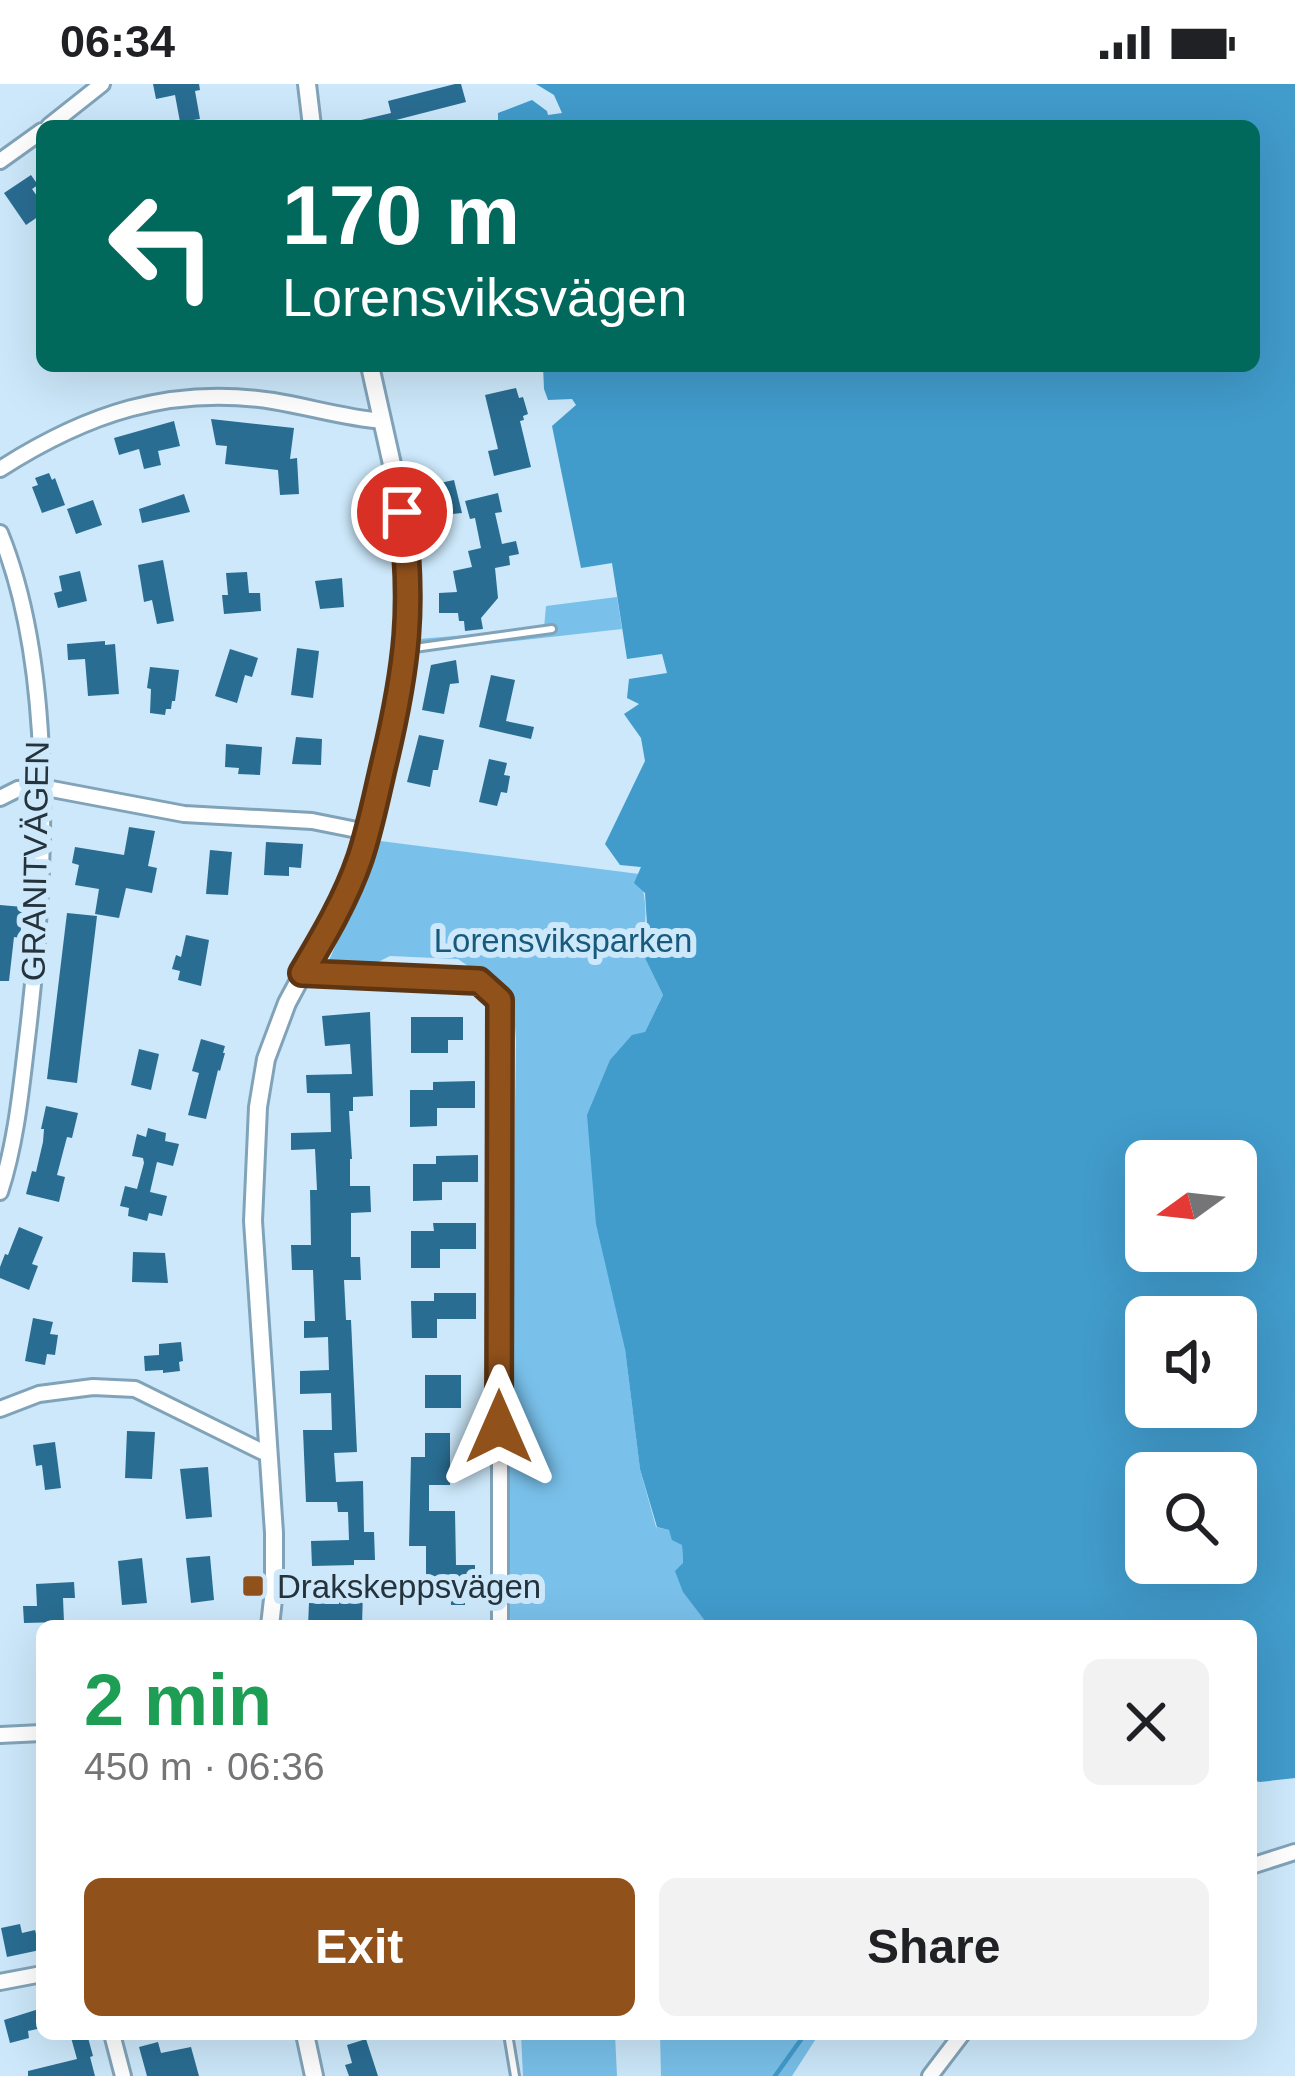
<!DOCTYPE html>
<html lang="en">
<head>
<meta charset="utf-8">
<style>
	:root { --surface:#fff; --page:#f2f2f2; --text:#202124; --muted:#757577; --accent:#91511b }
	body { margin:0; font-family:Helvetica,sans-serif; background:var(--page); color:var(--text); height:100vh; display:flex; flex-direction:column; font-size:45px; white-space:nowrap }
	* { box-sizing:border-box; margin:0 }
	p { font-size:39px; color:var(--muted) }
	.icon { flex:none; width:66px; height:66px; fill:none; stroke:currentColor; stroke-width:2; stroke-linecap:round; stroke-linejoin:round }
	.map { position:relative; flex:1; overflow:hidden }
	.panel { position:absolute; left:36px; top:1536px; width:1221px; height:420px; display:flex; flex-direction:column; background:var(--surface); border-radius:18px; box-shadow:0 12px 48px #0002 }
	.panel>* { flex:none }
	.hud { position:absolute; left:36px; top:36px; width:1224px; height:252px; border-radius:18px; box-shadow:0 12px 48px #0002; background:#00695c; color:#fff; overflow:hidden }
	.needle { width:78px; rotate:255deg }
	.tools { position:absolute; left:1125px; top:1056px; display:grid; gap:24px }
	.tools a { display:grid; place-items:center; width:132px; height:132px; border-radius:18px; background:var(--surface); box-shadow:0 12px 48px #0002; font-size:60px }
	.pin { position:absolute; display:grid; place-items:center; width:102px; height:102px; color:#fff; margin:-51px; border:6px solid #fff; border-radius:50%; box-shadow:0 3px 12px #0007 }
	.me { position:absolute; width:132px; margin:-66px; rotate:0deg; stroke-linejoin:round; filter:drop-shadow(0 0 9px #0008) }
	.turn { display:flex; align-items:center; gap:42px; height:252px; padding:0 48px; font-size:54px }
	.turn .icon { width:156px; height:156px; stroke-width:2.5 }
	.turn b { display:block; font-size:84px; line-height:102px }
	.round { display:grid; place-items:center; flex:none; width:126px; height:126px; border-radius:18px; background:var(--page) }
	.headline { display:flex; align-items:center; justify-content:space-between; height:204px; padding:0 48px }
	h1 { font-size:72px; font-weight:600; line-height:90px; color:#1e9e55 }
	.cta { display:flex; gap:24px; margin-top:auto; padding:24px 48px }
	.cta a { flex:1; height:138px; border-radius:18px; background:var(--accent); color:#fff; font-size:48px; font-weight:600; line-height:138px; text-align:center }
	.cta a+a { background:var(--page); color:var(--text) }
	.status { display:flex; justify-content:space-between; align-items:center; height:84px; padding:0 60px; background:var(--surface); direction:ltr }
	.status svg { height:33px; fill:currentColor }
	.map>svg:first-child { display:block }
	.green { fill:#79c0ea }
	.water { fill:#419bcb; fill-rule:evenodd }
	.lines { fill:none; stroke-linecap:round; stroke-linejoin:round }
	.stream { stroke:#419bcb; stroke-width:4.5 }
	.building { fill:#296d92 }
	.service-casing { stroke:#81a3b9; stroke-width:12 }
	.minor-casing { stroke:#81a3b9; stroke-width:20 }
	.tertiary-casing { stroke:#81a3b9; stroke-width:22 }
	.service { stroke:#fff; stroke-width:6 }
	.minor { stroke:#fff; stroke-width:14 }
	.tertiary { stroke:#fff; stroke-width:16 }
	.route-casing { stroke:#5e3512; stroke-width:30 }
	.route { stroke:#91511b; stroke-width:21 }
	.poi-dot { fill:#91511b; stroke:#cce8fa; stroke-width:4.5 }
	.labels { text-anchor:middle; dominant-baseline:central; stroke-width:12; stroke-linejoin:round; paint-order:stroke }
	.street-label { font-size:33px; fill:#25333c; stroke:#cce8fa }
	.park-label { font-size:33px; fill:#175a7c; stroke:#cce8fa }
	.poi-label { font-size:33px; fill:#25333c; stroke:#cce8fa; text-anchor:start }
</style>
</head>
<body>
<div class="status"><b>06:34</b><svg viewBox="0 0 49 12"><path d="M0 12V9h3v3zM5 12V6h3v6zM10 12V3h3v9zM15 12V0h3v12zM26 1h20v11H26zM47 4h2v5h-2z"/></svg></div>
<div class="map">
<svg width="1295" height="1992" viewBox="0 0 1295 1992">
	<rect width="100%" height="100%" fill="#cce8fa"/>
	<path class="green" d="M617,513L622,545L406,569L408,556L544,544L546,522Z
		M380,757L639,790C647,816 648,838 640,864L663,911L645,948L625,1265L640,1385L656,1443L669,1446L682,1461L683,1480L709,1542H511L508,1515L516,957L513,913L458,875L390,872L372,881L328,879Z
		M521,1950H615L617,1992H523Z
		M660,1950H819L792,1992H661Z"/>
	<path class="water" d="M536,0H1295V1694L1260,1698L1251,1696V1542H709L683,1508L675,1487L683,1479L682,1461L672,1456L669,1446L657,1443L640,1385L625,1265L596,1140L587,1031L610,976L632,951L645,948L663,911L640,864L647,840L645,809L634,799L641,783L620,781L605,760L645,677L641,654L624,630L639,620L627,614L629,595L667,589L662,570L627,575L612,479L581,484L552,342L576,321L572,315L548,316L544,305L543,282H1254V42H498V29L532,16L547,27L548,31L562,29L554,11ZM1146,1077H1236V1167H1146ZM1146,1233H1236V1323H1146ZM1146,1389H1236V1479H1146Z"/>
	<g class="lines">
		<path class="stream" d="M775,1992L805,1950"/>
	</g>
	<path class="building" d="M153,0H199L200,6L195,7L200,35L180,38L175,11L156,15Z
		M455,0H461L466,18L396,36L397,42H358L357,37L391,29L388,17Z
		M31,91L38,101L32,105L42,119V130L26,141L4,109Z
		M516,304L519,314L523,313L528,330L523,332L524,336L520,337L531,383L494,392L488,367L498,365L485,311Z
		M211,335L294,344L290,375L297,374L299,410L280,411L278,386L225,380L227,362L216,361Z
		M174,337L180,362L158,367L161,381L144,385L139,365L119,371L114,354Z
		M49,389L52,396L55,394L65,421L42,429L32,403L38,401L35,394Z
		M454,396L462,429L433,432L426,402Z
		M498,409L502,428L495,429L502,460L516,457L519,470L509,472L510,481L495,484L498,514L481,534L483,545L465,547L464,537H459L458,529H439V509L457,508L453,487L472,483L468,467L481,464L475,434L470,435L465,417Z
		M184,410L190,428L142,439L139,425Z
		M93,416L102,441L76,450L67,425Z
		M163,476L174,537L157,540L152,516L144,518L138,481Z
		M80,487L87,517L58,524L54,509L62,507L59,492Z
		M247,488L249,509H260L261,527L224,530L222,511H228L226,489Z
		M342,494L344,523L320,525L315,497Z
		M105,557V561L115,560L119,610L88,612L85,575L68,576L67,560Z
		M297,564L319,567L313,614L291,611Z
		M230,565L258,574L252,593L245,591L237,619L215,612Z
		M456,576L459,599L450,600L444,630L422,626L431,581Z
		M150,583L179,586L175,617H172L171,625H166L165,631L150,629L151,605L147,604Z
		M491,591L515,596L506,637L534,643L531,655L479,643Z
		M419,651L444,656L438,686H433L430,703L407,698Z
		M296,653L322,655L321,681L292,680Z
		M226,660L262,663L260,691L238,690L239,684L225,683Z
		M489,675L507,679L504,691L510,692L507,709L501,708L497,722L479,718Z
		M129,743L155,747L148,782L157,784L152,809L126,804L119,834L95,830L99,805L75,801L79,781L72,779L75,763L124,771Z
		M266,758L303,760L301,784L289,783V792L264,791Z
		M210,766L232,768L228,811L206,810Z
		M0,821L23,823L20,854L14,853L9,897H0Z
		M67,829L97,832L77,999L47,995Z
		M186,851L209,856L201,902L178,896L180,887L172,885L176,871L181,873Z
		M370,928L373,1012L353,1013V1027H349L352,1075H350V1102H370L371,1128L351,1129V1173H360L361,1196H344L346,1236H351L357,1368L334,1369L336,1398L363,1397L364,1448H374L375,1476H354V1481L312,1482L311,1457L349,1456L348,1428H338L337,1418H306L303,1346H332L331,1309L300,1310V1287L329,1286L328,1253L304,1254V1237H315L313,1186H292L291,1161H311L310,1106H317L315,1065L291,1066V1049L331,1048L330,1009H307L306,991L352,990L350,960L325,962L322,932Z
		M411,933H463V956H448V969H411Z
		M201,955L225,962L223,969H225L220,987L218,986L206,1035L188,1031L199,989L192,987Z
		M139,965L159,970L151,1006L131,1001Z
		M475,997V1024H437V1042L410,1043V1006H433V998Z
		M46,1022L78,1029L72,1054L67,1053L57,1091L65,1093L59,1118L26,1110L32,1087L36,1088L43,1058L44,1045H41Z
		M148,1044L166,1049L165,1057L179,1060L173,1082L157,1078L150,1108L167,1112L162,1132L149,1129L147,1137L128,1132L129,1124L120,1122L125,1102L137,1105L144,1079L143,1074L132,1072L137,1050L146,1053Z
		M478,1071V1098H442V1116L413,1117V1080H436V1072Z
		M433,1139H476V1165H440V1184H411V1147H434Z
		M19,1143L43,1153L32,1180L38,1182L29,1206L0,1194V1183L5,1170L8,1171Z
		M133,1168L165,1169L168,1199L132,1198Z
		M434,1209H476V1235H437V1254H412L411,1217H434Z
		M33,1234L53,1238L50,1250L58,1251L55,1271L47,1270L45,1281L25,1277Z
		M181,1258L183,1277L179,1278L180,1287L163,1289V1286L145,1287L144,1272L159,1271V1260Z
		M425,1291H461V1324H425Z
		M127,1347L155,1348L152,1395L125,1394Z
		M425,1349H450V1401H429V1427H455L456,1481H475V1502H465V1521H451L450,1500H426V1462H409L411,1373H425Z
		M55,1358L61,1404L45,1406L42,1381L36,1382L33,1361Z
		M208,1383L212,1433L186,1435L180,1385Z
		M210,1472L214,1516L191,1519L186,1474Z
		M142,1474L147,1519L122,1521L118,1477Z
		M74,1498L75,1514H63L64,1538L24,1539L23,1522H37L36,1500Z
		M339,1505L363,1506L362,1542H308L309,1519L339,1520Z
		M20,1840L22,1849L35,1846L40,1866L7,1873L1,1844Z
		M42,1924V1944L28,1947L29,1954L10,1959L4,1936Z
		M70,1950H87L93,1972L90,1973L95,1992H28V1987L77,1975Z
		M366,1955L378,1992H349L345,1981L352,1979L347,1961Z
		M158,1958L161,1969L191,1963L199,1992H147L139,1963Z"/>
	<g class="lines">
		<g class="service-casing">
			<path id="service" d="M407,565L552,545
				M508,1950L515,1992"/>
		</g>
		<g class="minor-casing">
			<path id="minor" d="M49,42L102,0
				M0,77L42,47
				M0,385C86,330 170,301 273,317C310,323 345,334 383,337
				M0,449C58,591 45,804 27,955C21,1006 16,1059 0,1108
				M0,714L18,705L41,703L184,730L312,737L367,748
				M301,889L479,897L500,917V1542
				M0,1325L39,1310L93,1303L135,1305L267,1370
				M0,1651L42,1649
				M1251,1782L1295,1768
				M0,1898L42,1890
				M112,1950L123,1992
				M930,1992L962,1950"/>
		</g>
		<g class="tertiary-casing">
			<path id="tertiary" d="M307,0L312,42
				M270,1542L274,1506V1449L253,1137L258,1023L266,975L287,919L348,805L359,776L399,617L409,539L407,466L400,416L370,282
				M305,1950L314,1992"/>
		</g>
		<use href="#service" class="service"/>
		<use href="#minor" class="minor"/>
		<use href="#tertiary" class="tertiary"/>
	</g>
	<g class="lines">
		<g class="route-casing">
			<path id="route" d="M402,428C414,522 407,582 385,675C377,708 371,741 360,774C346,815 324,852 302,889L479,897L500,916L499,1343"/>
		</g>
		<use href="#route" class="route"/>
	</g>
	<rect class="poi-dot" x="241" y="1490" width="24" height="24" rx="6"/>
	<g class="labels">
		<g class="street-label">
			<text transform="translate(35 777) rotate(-89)">GRANITVÄGEN</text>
		</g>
		<g class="park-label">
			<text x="563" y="856">Lorensviksparken</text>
		</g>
		<g class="poi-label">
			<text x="277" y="1502">Drakskeppsvägen</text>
		</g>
	</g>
</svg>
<div class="tools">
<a><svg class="needle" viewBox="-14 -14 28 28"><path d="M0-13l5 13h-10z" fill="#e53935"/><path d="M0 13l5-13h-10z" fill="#757577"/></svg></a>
<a><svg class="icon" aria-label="sound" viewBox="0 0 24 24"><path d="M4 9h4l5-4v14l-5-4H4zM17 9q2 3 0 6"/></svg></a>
<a><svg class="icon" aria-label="search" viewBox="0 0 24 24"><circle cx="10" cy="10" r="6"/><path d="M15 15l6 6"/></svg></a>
</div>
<div class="pin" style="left:402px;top:428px;background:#d93025"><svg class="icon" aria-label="arrive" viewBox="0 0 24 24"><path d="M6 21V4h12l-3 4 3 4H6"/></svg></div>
<svg class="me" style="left:499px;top:1343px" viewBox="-20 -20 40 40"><path d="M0-17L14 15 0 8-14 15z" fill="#91511b" stroke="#fff" stroke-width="4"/></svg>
<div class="hud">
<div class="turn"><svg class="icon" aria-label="left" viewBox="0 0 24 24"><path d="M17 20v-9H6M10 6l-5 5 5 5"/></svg><div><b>170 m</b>Lorensviksvägen</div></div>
</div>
<section class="panel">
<div class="headline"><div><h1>2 min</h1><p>450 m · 06:36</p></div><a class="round"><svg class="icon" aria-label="close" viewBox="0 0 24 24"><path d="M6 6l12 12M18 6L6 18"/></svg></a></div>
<div class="cta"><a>Exit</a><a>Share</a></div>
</section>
</div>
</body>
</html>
